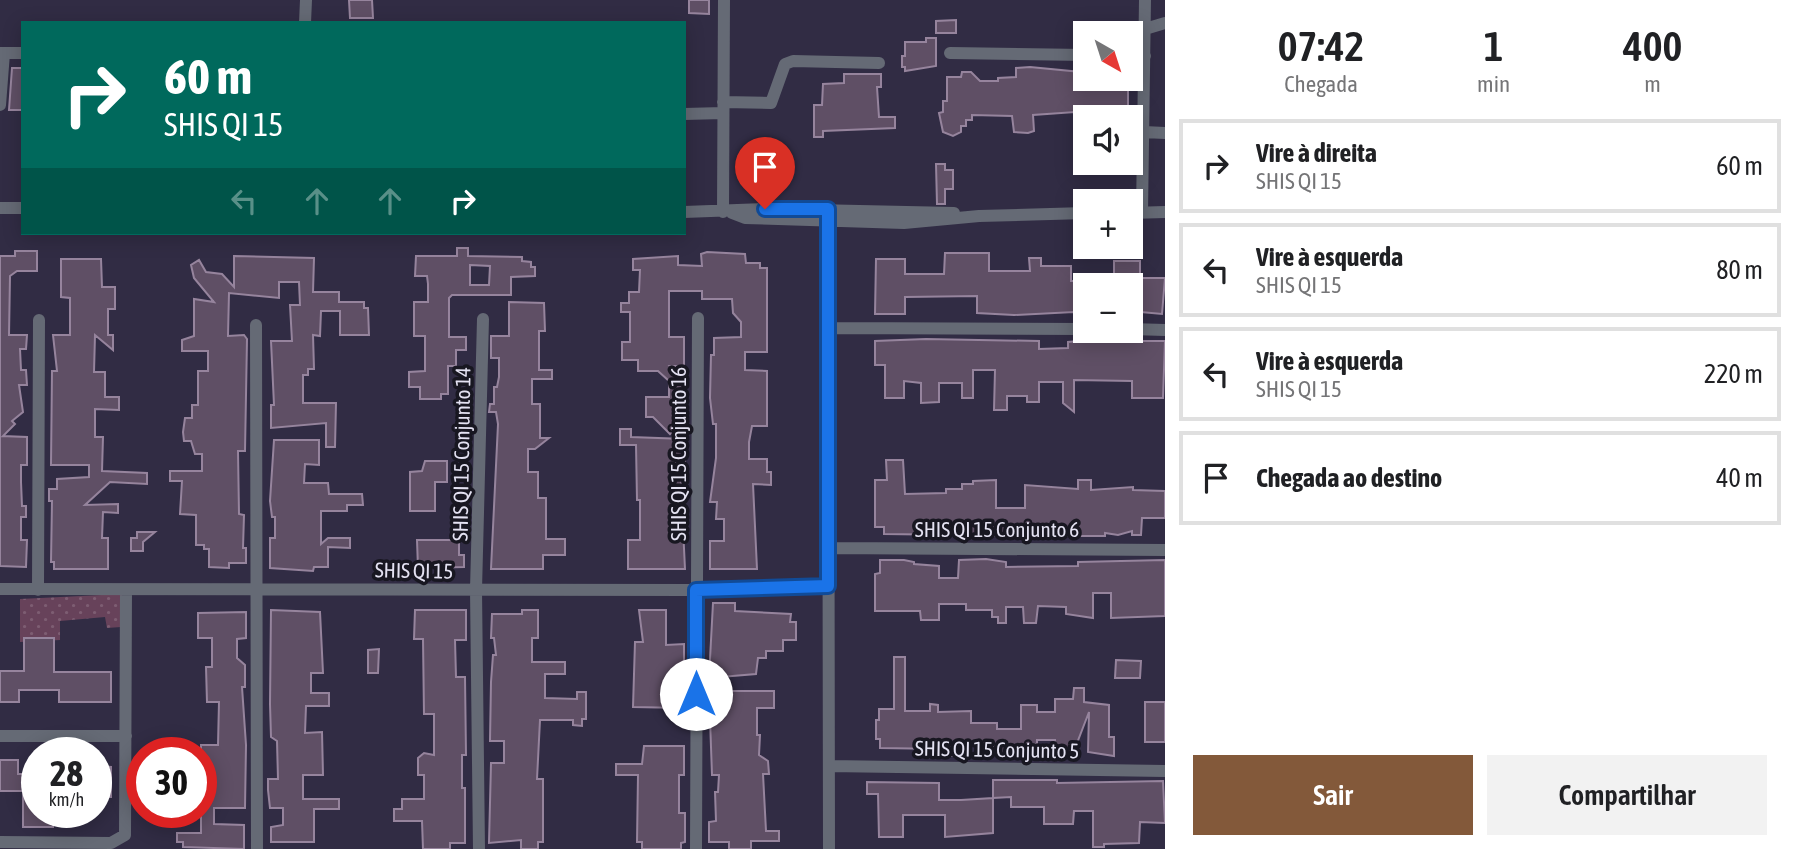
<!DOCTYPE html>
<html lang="pt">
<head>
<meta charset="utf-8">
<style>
	:root { --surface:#fff; --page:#f2f2f2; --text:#202124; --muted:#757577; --line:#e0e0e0; --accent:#83593a }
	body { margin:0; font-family:"Asap Condensed",sans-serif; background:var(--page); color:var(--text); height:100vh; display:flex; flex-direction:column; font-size:26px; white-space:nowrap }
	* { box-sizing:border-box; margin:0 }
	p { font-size:23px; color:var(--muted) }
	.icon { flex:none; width:38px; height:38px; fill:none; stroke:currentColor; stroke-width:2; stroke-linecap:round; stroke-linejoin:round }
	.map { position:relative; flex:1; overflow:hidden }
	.side { display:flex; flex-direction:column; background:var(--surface); width:630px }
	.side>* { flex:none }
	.top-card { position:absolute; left:21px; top:21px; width:665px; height:214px; border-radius:0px; box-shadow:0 4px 18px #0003; background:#00695c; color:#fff; overflow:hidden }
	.needle { width:46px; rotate:141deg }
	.controls { position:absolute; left:1073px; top:21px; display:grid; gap:14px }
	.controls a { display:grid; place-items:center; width:70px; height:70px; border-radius:0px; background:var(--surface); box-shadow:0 4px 18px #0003; font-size:35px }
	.speed { position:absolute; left:21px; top:737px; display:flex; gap:14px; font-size:35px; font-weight:700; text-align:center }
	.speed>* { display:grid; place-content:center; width:91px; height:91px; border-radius:50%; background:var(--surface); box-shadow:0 4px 18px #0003; line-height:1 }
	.speed small { font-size:18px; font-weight:400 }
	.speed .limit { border:10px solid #d22; background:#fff; color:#111 }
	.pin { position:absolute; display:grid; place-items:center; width:60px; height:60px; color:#fff; margin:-72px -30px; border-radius:50% 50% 50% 0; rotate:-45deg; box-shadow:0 0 7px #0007 }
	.pin .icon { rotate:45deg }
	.me { position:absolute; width:77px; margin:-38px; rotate:0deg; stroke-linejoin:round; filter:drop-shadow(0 0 5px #0008) }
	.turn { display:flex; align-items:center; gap:24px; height:147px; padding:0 28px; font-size:32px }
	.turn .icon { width:91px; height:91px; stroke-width:2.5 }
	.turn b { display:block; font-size:49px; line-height:60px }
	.lanes { display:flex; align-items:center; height:66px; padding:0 28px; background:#0003; justify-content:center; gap:35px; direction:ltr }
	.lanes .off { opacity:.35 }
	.eta { display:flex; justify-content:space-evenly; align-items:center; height:119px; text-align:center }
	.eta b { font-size:42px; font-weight:600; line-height:49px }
	.button { display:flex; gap:14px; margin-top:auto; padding:14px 28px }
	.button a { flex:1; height:80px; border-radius:0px; background:var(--accent); color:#fff; font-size:28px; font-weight:600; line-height:80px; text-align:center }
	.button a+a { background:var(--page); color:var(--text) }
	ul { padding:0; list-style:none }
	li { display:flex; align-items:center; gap:21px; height:94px; margin:0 14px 10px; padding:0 14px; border:4px solid var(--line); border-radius:0px }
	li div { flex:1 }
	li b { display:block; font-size:26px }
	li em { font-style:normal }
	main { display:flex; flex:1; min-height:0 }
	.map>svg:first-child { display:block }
	.grass { fill:url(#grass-dots) }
	.building { fill:#5f4f65; stroke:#96849d; stroke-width:2; fill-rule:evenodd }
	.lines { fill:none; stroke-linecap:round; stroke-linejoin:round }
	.minor { stroke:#656a75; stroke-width:12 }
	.route-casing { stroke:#114b97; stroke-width:18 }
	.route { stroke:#1a73e8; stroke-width:12 }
	.labels { text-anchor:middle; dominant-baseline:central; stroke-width:7; stroke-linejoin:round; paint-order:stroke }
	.street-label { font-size:21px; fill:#e4e2f2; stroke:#181721 }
</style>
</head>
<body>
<main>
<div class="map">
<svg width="1165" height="849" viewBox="0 0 1165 849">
	<defs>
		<pattern id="grass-dots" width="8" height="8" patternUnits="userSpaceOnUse" patternTransform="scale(1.75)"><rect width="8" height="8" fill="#67425a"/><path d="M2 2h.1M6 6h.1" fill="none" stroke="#7d5d72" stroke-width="1.8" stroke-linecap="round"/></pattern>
	</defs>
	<rect width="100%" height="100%" fill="#312c44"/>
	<path class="grass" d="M122,594L121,627L107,628L105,617L60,621V640L20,642V599Z"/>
	<path class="building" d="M349,0H372L373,18H350Z
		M689,0H709V14L689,13Z
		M956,20V33H936V21Z
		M926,38H936V66L905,71V67H902V56H905V42H926Z
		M1030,67L1081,72L1083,79H1128V116L1087,115L1085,131L1074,130L1075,112L1033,115L1034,131L1028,133L1014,132L1012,116L972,115V120H966V126H961V132L953,136L943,132L939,113L943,112V101H947V77H961L962,72H971L980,81H998V78L1016,77V68Z
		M12,68H23V110H9Z
		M844,74H881V87H877L879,117H895V128L823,131V137H814V105H822L823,84L844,83Z
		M936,164H945V170H953V189H945V204H937Z
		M457,248H468V256L522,257V261L531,262V267H535V276L511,277V295H452L449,298V337H466V350H456V366H448V394H441V399H420V387H409V372L425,371V336H414V302H428V284L427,276H415L416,256H457ZM470,265L490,266L489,285H470Z
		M15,251H37V271H17L10,276L9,335H27L26,349H20L21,370H26L27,385H19L23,412L12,421L15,424L3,436L27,437V465H21V482L22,506H26V517H21V540H27L26,567L0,566V256H15Z
		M707,252L745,254L746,263H760V268H767V352H745V370L767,371V426H752L749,442V459H767V472H771V485L753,484L757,569H710V541H724V519H716L717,502H710L716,458V424H713L710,398L711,355H714V338L741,337V322L733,313L732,299H702V291H669V337H684V366H670L684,380L683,421L670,434L653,417H646V397H669V381L658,371H638V360H622V342H630V312H621V303H629V292H639L640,270H633V259L678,256V265L702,266L701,254Z
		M945,253H989V271H1030L1029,258H1041V266H1071V281H1085V315H1074V312L1014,315L977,313V296L905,297V314H875L876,259H905V274H944Z
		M234,256L314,258L313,292H339V302H364V308H368L369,335H340V311H321L320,336L313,335L314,369H308V375H303V403H336L335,447H326V423L271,428V405H274L271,341H292L290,305H300L299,282H279V298L229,293L228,336L244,335L247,339L245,451H238L239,514L244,515L243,548H246V563H229V568L209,567V549H204V545H196V515L180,514L182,481H170V471H202V454H195L191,441H184L183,432L185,418H192V405H198V371H208V351H182V340L194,336V299L214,302L194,278L191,265L199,260L206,272L222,274L234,287Z
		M61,259H101L102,287H115V309H108V335H113V350L95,335L94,372H105V397H119V410L95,409V437H103L102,471L147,473V484L110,482L85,505L118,504V513L103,512L102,538H108V569H54V562H51L52,501H49V489H57V479L89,477V465H51L52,371H57L53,335H70V298L61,297Z
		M1114,261H1140V278H1165L1162,314L1130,311V285H1114Z
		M509,302L544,303L545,331H539V370H552V379H532V404H540V438H549L535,449H528V472H538V498H546V539H565V555H543V569H491L498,424L496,412H489L490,404H494V387H497L499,377V358H491V336H509Z
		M926,339L1039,341V349L1068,348V342L1079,341H1165L1163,398H1132V381L1074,380V412L1063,403V382H1039V402H1027V396H1007V410H994L995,370H973V398H962V383H939V402L921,403V383L904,381V398H885V365H875V341Z
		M620,429H631V437L685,439V467H683L681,486L685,569H628V540H640V500H637L636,445H620Z
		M274,440H319V465L305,464L304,483H328L329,494H362L363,505H347V511H321V544L328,538H350V548L328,547V567H314L313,571L270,568V538H275V517H272L270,501Z
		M886,460H903L905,494L946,493V489H962V484H973V481L996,480V508H1025V485L1078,489V480H1091V490L1133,487V490L1165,491V518H1142L1141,535H1132V531L1118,535L1105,533V536H1058V526H1040L1038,536L884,534V527H875V480H887Z
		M425,461H447V482H435V511H410V472L422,471Z
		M137,532H155L143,542V551H131V538H137Z
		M417,540H459V555H464V567L418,568Z
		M986,559L1006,562V567L1078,566V562L1165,560V616L1111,618V593H1093V618L1066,614V607L1038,606L1036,623H1024L1023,607H1006V623H998V617H992V610H966V604H939V620H921L920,611H875V574L880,573V560H904L914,562V564L939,566V578H958L959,560Z
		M713,603H735V611L791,614L790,622H796V640H783V651H766V658H758L756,674L709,678Z
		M271,610L320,612L323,673H311V693H329V706H306L305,733L322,732L323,775H303V799H339V809H314V842H271V827L283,825V808H270L268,790V779H278L277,741L271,737L270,704Z
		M415,610H466V640H455L456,677H465L466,755H462V788H465V843H450V849H423L422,821H394V809H402V799H424V775H418V758L424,753L434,755V714H424L423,639H414Z
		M522,610H538V638H532V662H565V674H545V698L577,699V692H586V719H582V726L573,725V720H540L537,779H543V842H538V849H521V840L489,843L491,763H504V741H490L491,682L493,655H496L494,638H491L492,614H522Z
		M639,610H666V645L684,644V708L633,707L635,642H643Z
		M246,612V638L237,639V658L245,665V687H242L246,745L245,808H214V824L244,825V849L183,847V842H177V833H201V745H218L219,702H207L206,667H212V638H198V613Z
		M24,638H54V672H111V702H59V690H19V702H0V671H24Z
		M379,649L378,673H368V650Z
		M894,657H905V711H930V704L938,705V712L971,711V723H997V729H1021V705H1037V712H1055V699H1073L1074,688H1084V702L1109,705V737H1114V756L1088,752L1089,712L1072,756H1055V740H1037V744H1028V753L1006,754H995V746H971V756H943V749L880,748V739H876V720H879V709H894Z
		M1116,660L1141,661L1140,678H1115Z
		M709,691H774V708H757V735H760L759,755L768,761L769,774H763L766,831H779V841H751V849H729V842H709V822L716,821L715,792H718L719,775H712Z
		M1145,702H1165V742H1145Z
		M644,746H684V775H679V813H685V842L681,843V849H642V842H637L638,775H616V764H642Z
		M0,760H18V774H37V812H53V827H23V791H0Z
		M96,766L111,767V797H96Z
		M993,780H1057V783L1163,781L1165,823L1140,822L1139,843L1104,844V847H1093V811H1074L1073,824H1044V807H1011V797L993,798V833L945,837V815H903V837H879L878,794H867V782L939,783V800H961L993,798Z"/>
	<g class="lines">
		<path class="minor" d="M305,23L306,0
			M1145,29L1165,23
			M0,53H23
			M950,53L1085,55
			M1130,56H1145
			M723,102L771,103L785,64L793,61L879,63
			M0,105L4,53
			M684,114L723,113
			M1144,132L1165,133
			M0,208H23
			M828,210L829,849
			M684,212L765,209L954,213
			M723,212L724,0
			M1142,212L1145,0
			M732,213L745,218L904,223L979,216L1085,213
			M1130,213L1165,212
			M256,325L257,849
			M829,328L1085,329
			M1130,329L1165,330
			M829,548L1165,550
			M0,589L696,590L828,586
			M38,590L39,320
			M0,736H126
			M829,766L1165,771
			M0,842L111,843L125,835L126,590
			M479,849L476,590L483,319
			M696,849L698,318"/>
	</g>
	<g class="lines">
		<g class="route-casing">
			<path id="route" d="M696,694V590L828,586V209H765"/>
		</g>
		<use href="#route" class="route"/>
	</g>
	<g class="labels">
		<g class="street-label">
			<text transform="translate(461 454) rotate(-89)">SHIS QI 15 Conjunto 14</text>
			<text transform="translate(678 454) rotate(-90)">SHIS QI 15 Conjunto 16</text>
			<text x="997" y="529">SHIS QI 15 Conjunto 6</text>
			<text transform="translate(414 570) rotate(1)">SHIS QI 15</text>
			<text transform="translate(997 749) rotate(1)">SHIS QI 15 Conjunto 5</text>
		</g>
	</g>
</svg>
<div class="controls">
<a><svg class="needle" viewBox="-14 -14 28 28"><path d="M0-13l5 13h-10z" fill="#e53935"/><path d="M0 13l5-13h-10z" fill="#757577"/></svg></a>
<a><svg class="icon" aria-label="sound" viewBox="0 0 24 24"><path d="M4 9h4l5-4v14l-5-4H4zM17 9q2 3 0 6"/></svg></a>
<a>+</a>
<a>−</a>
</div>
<div class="speed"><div>28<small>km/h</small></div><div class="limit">30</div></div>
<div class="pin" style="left:765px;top:209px;background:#d93025"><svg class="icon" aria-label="arrive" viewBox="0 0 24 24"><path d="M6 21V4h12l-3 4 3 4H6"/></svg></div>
<svg class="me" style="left:696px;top:694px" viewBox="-20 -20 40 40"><circle r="19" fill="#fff"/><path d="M0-13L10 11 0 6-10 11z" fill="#1a73e8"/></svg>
<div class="top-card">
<div class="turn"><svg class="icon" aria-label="right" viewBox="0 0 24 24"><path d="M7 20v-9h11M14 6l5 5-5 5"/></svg><div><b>60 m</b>SHIS QI 15</div></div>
<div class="lanes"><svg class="icon off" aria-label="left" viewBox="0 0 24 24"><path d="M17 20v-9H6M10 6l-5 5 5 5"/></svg><svg class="icon off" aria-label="ahead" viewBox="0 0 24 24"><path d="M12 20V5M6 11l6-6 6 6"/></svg><svg class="icon off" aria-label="ahead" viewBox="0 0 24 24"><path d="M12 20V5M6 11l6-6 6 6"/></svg><svg class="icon" aria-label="right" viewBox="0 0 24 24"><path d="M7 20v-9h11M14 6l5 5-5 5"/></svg></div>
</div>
</div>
<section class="side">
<div class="eta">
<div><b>07:42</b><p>Chegada</p></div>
<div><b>1</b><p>min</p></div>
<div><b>400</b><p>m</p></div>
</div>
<ul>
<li><svg class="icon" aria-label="right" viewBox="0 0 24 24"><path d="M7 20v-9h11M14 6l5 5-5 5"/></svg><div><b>Vire à direita</b><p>SHIS QI 15</p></div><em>60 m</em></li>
<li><svg class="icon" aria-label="left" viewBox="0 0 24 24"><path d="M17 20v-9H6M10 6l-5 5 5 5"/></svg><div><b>Vire à esquerda</b><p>SHIS QI 15</p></div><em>80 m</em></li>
<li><svg class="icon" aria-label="left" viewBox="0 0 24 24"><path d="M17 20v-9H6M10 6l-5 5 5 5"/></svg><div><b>Vire à esquerda</b><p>SHIS QI 15</p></div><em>220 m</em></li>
<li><svg class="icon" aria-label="arrive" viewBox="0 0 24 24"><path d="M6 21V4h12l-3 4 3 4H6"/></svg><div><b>Chegada ao destino</b></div><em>40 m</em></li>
</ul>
<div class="button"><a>Sair</a><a>Compartilhar</a></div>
</section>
</main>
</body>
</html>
